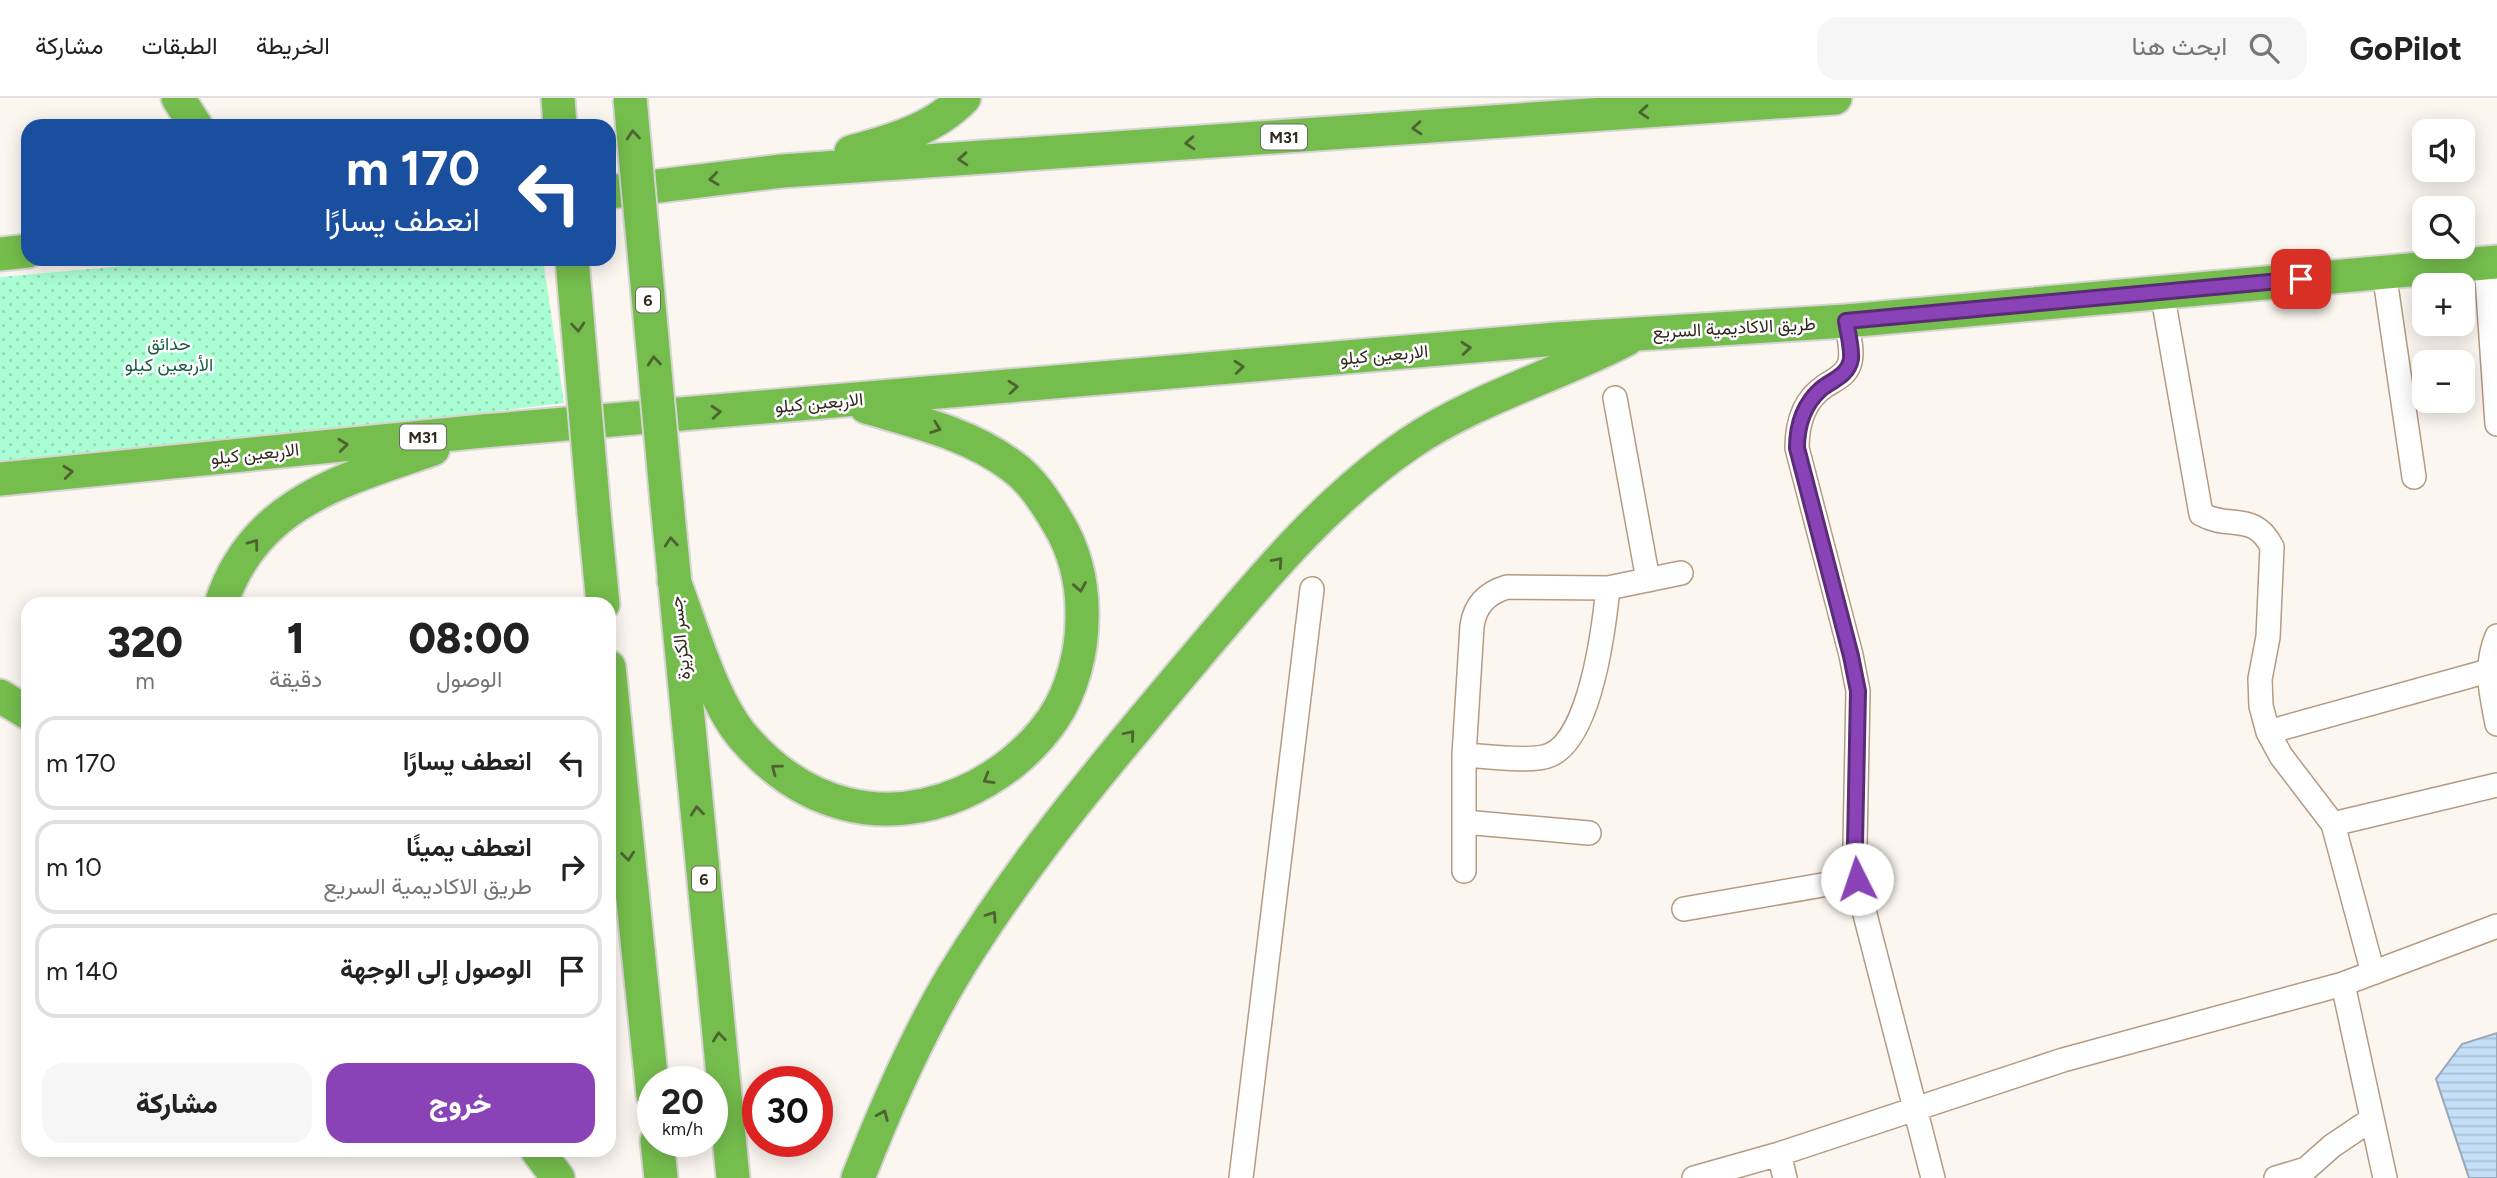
<!DOCTYPE html>
<html lang="ar">
<head>
<meta charset="utf-8">
<style>
	:root { --surface:#fff; --page:#f6f6f6; --text:#222; --muted:#767676; --line:#e0e0e0; --accent:#8a43b6 }
	body { margin:0; font-family:Figtree,Vazirmatn,sans-serif; background:var(--page); color:var(--text); direction:rtl; height:100vh; display:flex; flex-direction:column; font-size:26px; white-space:nowrap }
	* { box-sizing:border-box; margin:0 }
	p { font-size:23px; color:var(--muted) }
	.icon { flex:none; width:38px; height:38px; fill:none; stroke:currentColor; stroke-width:2; stroke-linecap:round; stroke-linejoin:round }
	.map { position:relative; flex:1; overflow:hidden; direction:ltr }
	.sheet { position:absolute; left:21px; top:499px; width:595px; height:560px; display:flex; flex-direction:column; background:var(--surface); border-radius:21px; box-shadow:0 4px 18px #0003; direction:rtl }
	.sheet>* { flex:none }
	.top-card { position:absolute; left:21px; top:21px; width:595px; height:147px; border-radius:21px; box-shadow:0 4px 18px #0003; direction:rtl; background:#1a4fa0; color:#fff; overflow:hidden }
	.fabs { position:absolute; left:2412px; top:21px; display:grid; gap:14px }
	.fabs a { display:grid; place-items:center; width:63px; height:63px; border-radius:14px; background:var(--surface); box-shadow:0 4px 18px #0003; font-size:35px }
	.speed { position:absolute; left:637px; top:968px; display:flex; gap:14px; font-size:35px; font-weight:700; text-align:center }
	.speed>* { display:grid; place-content:center; width:91px; height:91px; border-radius:50%; background:var(--surface); box-shadow:0 4px 18px #0003; line-height:1 }
	.speed small { font-size:18px; font-weight:400 }
	.speed .limit { border:10px solid #d22; background:#fff; color:#111 }
	.pin { position:absolute; display:grid; place-items:center; width:60px; height:60px; color:#fff; margin:-30px; border-radius:14px; box-shadow:0 4px 10px #0006 }
	.me { position:absolute; width:77px; margin:-38px; rotate:356deg; stroke-linejoin:round; filter:drop-shadow(0 0 5px #0008) }
	.turn { display:flex; align-items:center; gap:24px; height:147px; padding:0 21px; font-size:32px }
	.turn .icon { width:91px; height:91px; stroke-width:2.5 }
	.turn b { display:block; font-size:49px; line-height:60px }
	.eta { display:flex; justify-content:space-evenly; align-items:center; height:119px; text-align:center }
	.eta b { font-size:42px; font-weight:800; line-height:49px }
	.primary-button { display:flex; gap:14px; margin-top:auto; padding:14px 21px }
	.primary-button a { flex:1; height:80px; border-radius:21px; background:var(--accent); color:#fff; font-size:28px; font-weight:800; line-height:80px; text-align:center }
	.primary-button a+a { background:var(--page); color:var(--text) }
	ul { padding:0; list-style:none }
	li { display:flex; align-items:center; gap:21px; height:94px; margin:0 14px 10px; padding:0 7px; border:4px solid var(--line); border-radius:21px }
	li div { flex:1 }
	li b { display:block; font-size:26px }
	li em { font-style:normal }
	header { display:flex; align-items:center; gap:42px; box-sizing:border-box; height:98px; padding:0 35px; background:var(--surface); border-bottom:2px solid var(--line) }
	header strong { font-size:33px }
	nav { display:flex; gap:38px; margin-inline-start:auto; font-size:24px }
	.search { width:490px; height:63px; background:var(--page); display:flex; align-items:center; gap:18px; box-sizing:border-box; padding:0 24px; border-radius:21px; color:var(--muted); font-size:26px }
	.map>svg:first-child { display:block }
	.green { fill:url(#green-dots) }
	.water { fill:url(#water-rules); stroke:#98a8b7; stroke-width:2 }
	.lines { fill:none; stroke-linecap:round; stroke-linejoin:round }
	.minor-casing { stroke:#b49b81; stroke-width:26 }
	.highway-casing { stroke:#d6d4d2; stroke-width:37 }
	.minor { stroke:#fff; stroke-width:23 }
	.highway { stroke:#75bd4d; stroke-width:33 }
	.highway-bridge-casing { stroke:#d6d4d2; stroke-width:37; stroke-linecap:butt }
	.highway-bridge { stroke:#75bd4d; stroke-width:33 }
	.oneway { stroke:#4d6431 }
	.route-casing { stroke:#5a2c76; stroke-width:18 }
	.route { stroke:#8a43b6; stroke-width:12 }
	.labels { text-anchor:middle; dominant-baseline:central; stroke-width:5; stroke-linejoin:round; paint-order:stroke }
	.shield { fill:#fff; stroke:#706962; stroke-width:2 }
	.shield-label { font-size:16px; font-weight:bold; fill:#33291e }
	.street-label { font-size:18px; fill:#33291e; stroke:#fff }
	.park-label { font-size:18px; fill:#145c3f; stroke:#fff }
</style>
</head>
<body>
<header>
<strong>GoPilot</strong>
<div class="search"><svg class="icon" aria-label="search" viewBox="0 0 24 24"><circle cx="10" cy="10" r="6"/><path d="M15 15l6 6"/></svg>ابحث هنا</div>
<nav><a>الخريطة</a><a>الطبقات</a><a>مشاركة</a></nav>
</header>
<div class="map">
<svg width="2497" height="1080" viewBox="0 0 2497 1080">
	<defs>
		<pattern id="green-dots" width="8" height="8" patternUnits="userSpaceOnUse" patternTransform="scale(1.75)"><rect width="8" height="8" fill="#aafed3"/><path d="M2 2h.1M6 6h.1" fill="none" stroke="#93dab5" stroke-width="1.8" stroke-linecap="round"/></pattern>
		<pattern id="water-rules" width="6" height="5" patternUnits="userSpaceOnUse" patternTransform="scale(1.75)"><rect width="6" height="5" fill="#c4dff8"/><path d="M0 2.5h6" fill="none" stroke="#a9bfd4"/></pattern>
	</defs>
	<rect width="100%" height="100%" fill="#fbf6f0"/>
	<path class="green" d="M205,161H543L564,305L263,341L0,364V179Z"/>
	<path class="water" d="M2497,935V1080H2469L2436,981L2462,946Z"/>
	<g class="lines">
		<g class="minor-casing">
			<path id="minor" d="M2486,165L2497,326
				M2384,174L2414,379
				M2162,194L2201,416C2229,432 2254,413 2272,449L2268,539L2260,581L2261,608L2268,634L2281,658L2333,726L2373,875
				M1846,223C1848,236 1854,254 1849,267C1845,278 1834,282 1825,288C1804,302 1797,326 1797,350L1851,557L1858,593L1855,747L1860,797L1933,1080
				M1615,300L1648,482
				M2497,538C2484,570 2491,593 2497,626
				M2268,634L2488,573
				M1464,657C1484,658 1533,665 1550,657C1591,640 1604,529 1608,490
				M1464,724L1589,735
				M2333,726L2497,687
				M1464,773V657L1472,528C1475,507 1487,495 1507,489L1608,490L1681,475
				M1684,811L1857,781
				M2343,886L2385,1080
				M1779,1056L1785,1080
				M1241,1080L1312,491
				M1694,1080L1779,1056L2063,962L2343,886L2497,828
				M2276,1080L2306,1071L2332,1048L2372,1021"/>
		</g>
		<g class="highway-casing">
			<path id="highway" d="M178,0L196,28
				M558,0L560,28
				M851,54C892,43 934,31 964,0
				M609,94L782,73L1835,0
				M0,156L28,153
				M0,381L483,333L1556,241L1846,223L2497,164
				M667,405L733,1080
				M594,415L603,506
				M674,483C692,530 712,604 745,641C772,672 806,696 846,706C923,726 1009,685 1053,621C1072,593 1082,554 1082,521C1083,486 1076,455 1058,425C1046,405 1032,382 1012,368C970,336 916,324 866,309
				M221,506C254,404 344,382 433,351
				M609,569L653,997
				M0,598L28,615
				M657,1043L661,1080
				M537,1052L558,1080
				M858,1080C885,1011 915,942 953,878C1022,764 1109,662 1195,560C1261,482 1325,403 1410,345C1477,300 1556,278 1627,241"/>
		</g>
		<use href="#minor" class="minor"/>
		<use href="#highway" class="highway"/>
		<g class="highway-bridge-casing">
			<path id="highway-bridge" d="M630,0L667,405
				M572,161L594,415"/>
		</g>
		<use href="#highway-bridge" class="highway-bridge"/>
	</g>
	<defs><path id="oneway-chevron" d="M-2-3.5L2.5 0L-2 3.5" fill="none" stroke-width="1.6" stroke-linecap="round" stroke-linejoin="round" transform="scale(1.75)"/></defs>
	<g class="oneway">
		<use href="#oneway-chevron" transform="translate(1644 14) rotate(176)"/>
		<use href="#oneway-chevron" transform="translate(1417 30) rotate(176)"/>
		<use href="#oneway-chevron" transform="translate(633 37) rotate(-95)"/>
		<use href="#oneway-chevron" transform="translate(1190 45) rotate(176)"/>
		<use href="#oneway-chevron" transform="translate(963 61) rotate(176)"/>
		<use href="#oneway-chevron" transform="translate(714 81) rotate(173)"/>
		<use href="#oneway-chevron" transform="translate(578 229) rotate(85)"/>
		<use href="#oneway-chevron" transform="translate(1466 250) rotate(-5)"/>
		<use href="#oneway-chevron" transform="translate(654 263) rotate(-95)"/>
		<use href="#oneway-chevron" transform="translate(1239 269) rotate(-5)"/>
		<use href="#oneway-chevron" transform="translate(1013 289) rotate(-5)"/>
		<use href="#oneway-chevron" transform="translate(716 314) rotate(-5)"/>
		<use href="#oneway-chevron" transform="translate(936 330) rotate(19)"/>
		<use href="#oneway-chevron" transform="translate(343 347) rotate(-6)"/>
		<use href="#oneway-chevron" transform="translate(68 374) rotate(-6)"/>
		<use href="#oneway-chevron" transform="translate(671 444) rotate(-95)"/>
		<use href="#oneway-chevron" transform="translate(254 446) rotate(-53)"/>
		<use href="#oneway-chevron" transform="translate(1278 464) rotate(-49)"/>
		<use href="#oneway-chevron" transform="translate(1080 489) rotate(80)"/>
		<use href="#oneway-chevron" transform="translate(1130 637) rotate(-50)"/>
		<use href="#oneway-chevron" transform="translate(776 671) rotate(-143)"/>
		<use href="#oneway-chevron" transform="translate(988 681) rotate(150)"/>
		<use href="#oneway-chevron" transform="translate(697 713) rotate(-96)"/>
		<use href="#oneway-chevron" transform="translate(628 758) rotate(84)"/>
		<use href="#oneway-chevron" transform="translate(992 818) rotate(-56)"/>
		<use href="#oneway-chevron" transform="translate(719 939) rotate(-96)"/>
		<use href="#oneway-chevron" transform="translate(883 1017) rotate(-67)"/>
	</g>
	<g class="lines">
		<g class="route-casing">
			<path id="route" d="M1857,781L1855,747L1858,593L1851,558L1797,350C1797,327 1803,307 1821,291C1832,282 1848,278 1851,261C1852,250 1848,235 1846,223L2301,181"/>
		</g>
		<use href="#route" class="route"/>
	</g>
	<g class="labels">
		<g class="shield">
			<rect x="1261" y="26.5" width="46" height="25" rx="5"/>
			<rect x="636" y="189.5" width="24" height="25" rx="5"/>
			<rect x="400" y="326.5" width="46" height="25" rx="5"/>
			<rect x="692" y="768.5" width="24" height="25" rx="5"/>
		</g>
		<g class="shield-label">
			<text x="1284" y="39">M31</text>
			<text x="648" y="202">6</text>
			<text x="423" y="339">M31</text>
			<text x="704" y="781">6</text>
		</g>
		<g class="street-label">
			<text transform="translate(1734 230) rotate(-3)">طريق الاكاديمية السريع</text>
			<text transform="translate(1384 257) rotate(-5)">الاربعين كيلو</text>
			<text transform="translate(819 305) rotate(-5)">الاربعين كيلو</text>
			<text transform="translate(255 356) rotate(-6)">الاربعين كيلو</text>
			<text transform="translate(680 540) rotate(-96)">جسر الكزيزة</text>
		</g>
		<g class="park-label">
			<text x="169" y="246">حدائق<tspan x="169" dy="21">الأربعين كيلو</tspan></text>
		</g>
	</g>
</svg>
<div class="fabs">
<a><svg class="icon" aria-label="sound" viewBox="0 0 24 24"><path d="M4 9h4l5-4v14l-5-4H4zM17 9q2 3 0 6"/></svg></a>
<a><svg class="icon" aria-label="search" viewBox="0 0 24 24"><circle cx="10" cy="10" r="6"/><path d="M15 15l6 6"/></svg></a>
<a>+</a>
<a>−</a>
</div>
<div class="speed"><div>20<small>km/h</small></div><div class="limit">30</div></div>
<div class="pin" style="left:2301px;top:181px;background:#d93025"><svg class="icon" aria-label="arrive" viewBox="0 0 24 24"><path d="M6 21V4h12l-3 4 3 4H6"/></svg></div>
<svg class="me" style="left:1857px;top:781px" viewBox="-20 -20 40 40"><circle r="19" fill="#fff"/><path d="M0-13L10 11 0 6-10 11z" fill="#8a43b6"/></svg>
<div class="top-card">
<div class="turn"><svg class="icon" aria-label="left" viewBox="0 0 24 24"><path d="M17 20v-9H6M10 6l-5 5 5 5"/></svg><div><b>170 m</b>انعطف يسارًا</div></div>
</div>
<section class="sheet">
<div class="eta">
<div><b>08:00</b><p>الوصول</p></div>
<div><b>1</b><p>دقيقة</p></div>
<div><b>320</b><p>m</p></div>
</div>
<ul>
<li><svg class="icon" aria-label="left" viewBox="0 0 24 24"><path d="M17 20v-9H6M10 6l-5 5 5 5"/></svg><div><b>انعطف يسارًا</b></div><em>170 m</em></li>
<li><svg class="icon" aria-label="right" viewBox="0 0 24 24"><path d="M7 20v-9h11M14 6l5 5-5 5"/></svg><div><b>انعطف يمينًا</b><p>طريق الاكاديمية السريع</p></div><em>10 m</em></li>
<li><svg class="icon" aria-label="arrive" viewBox="0 0 24 24"><path d="M6 21V4h12l-3 4 3 4H6"/></svg><div><b>الوصول إلى الوجهة</b></div><em>140 m</em></li>
</ul>
<div class="primary-button"><a>خروج</a><a>مشاركة</a></div>
</section>
</div>
</body>
</html>
